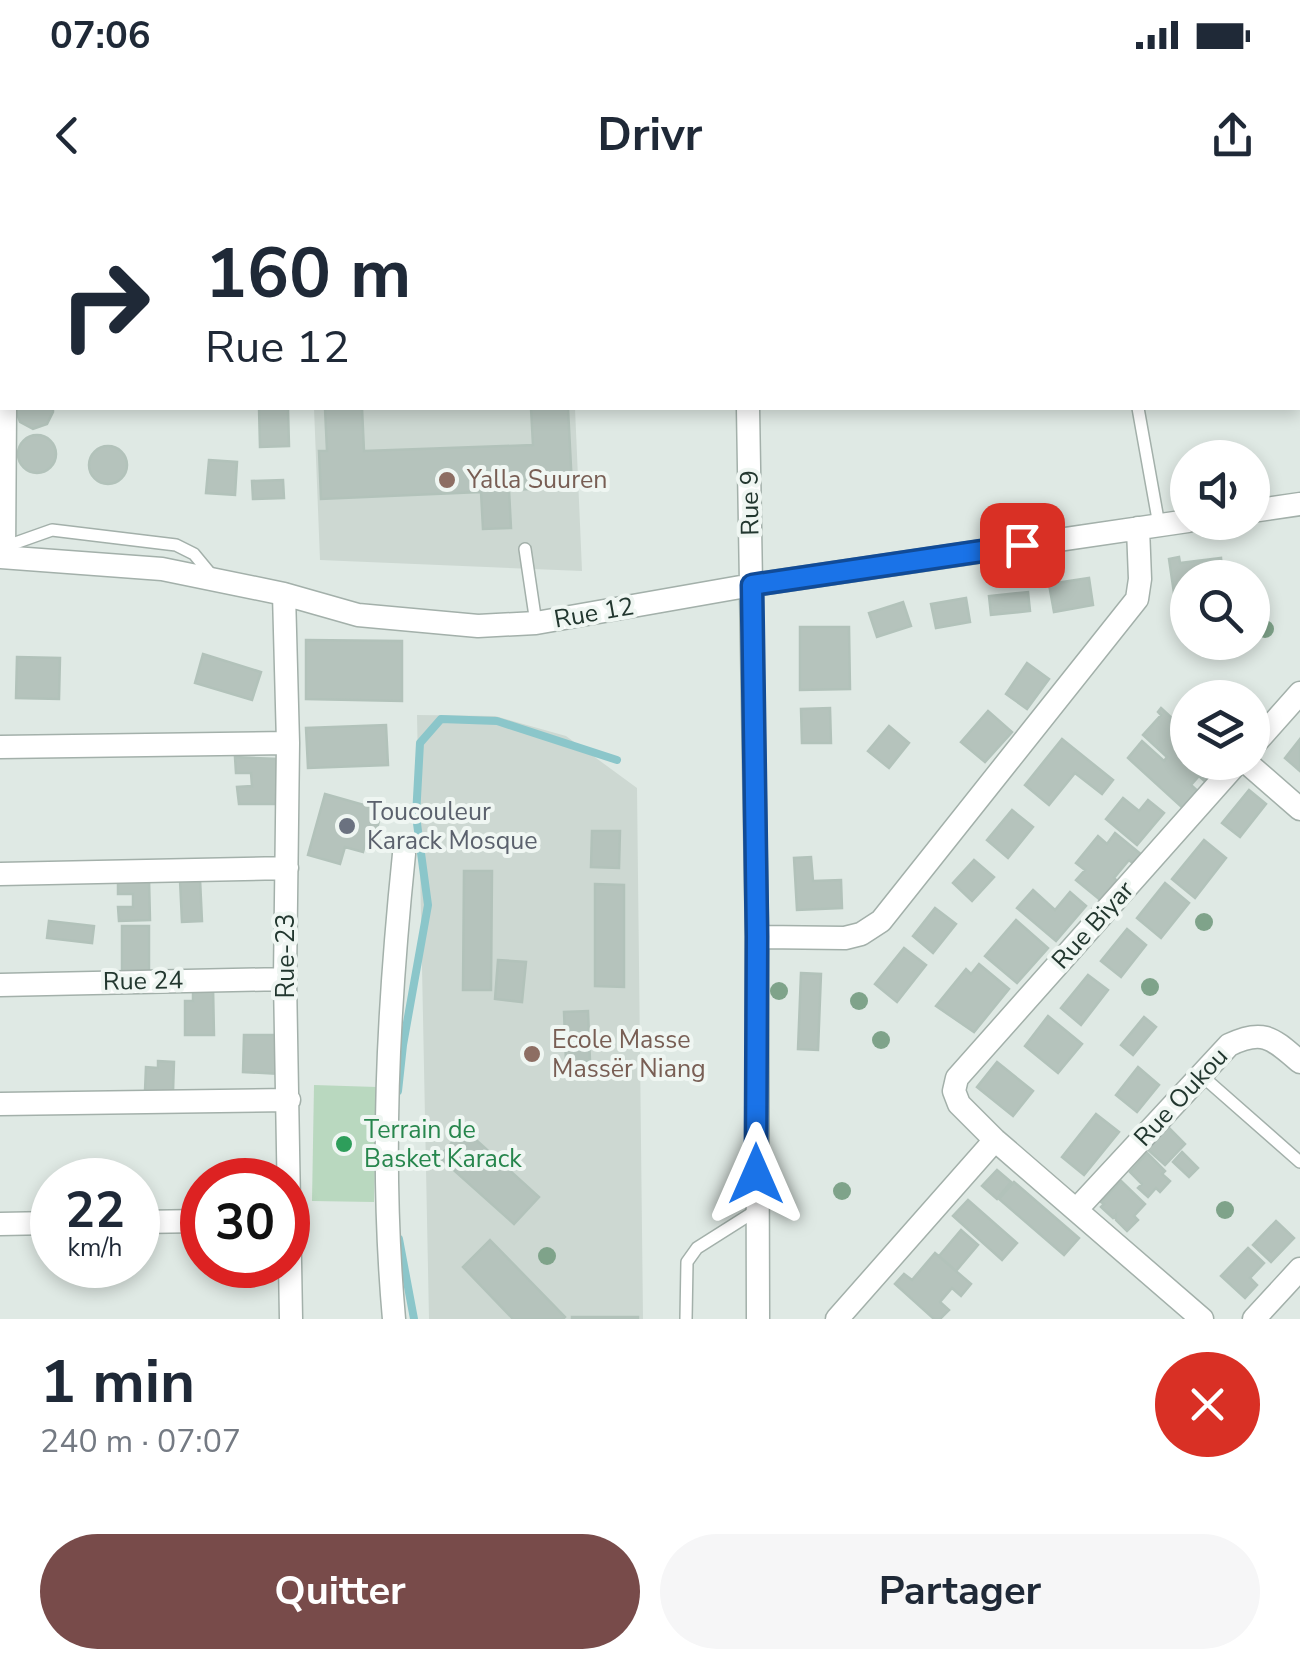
<!DOCTYPE html>
<html lang="fr">
<head>
<meta charset="utf-8">
<style>
	:root { --surface:#fff; --page:#f6f6f7; --text:#1f2937; --muted:#747a83; --accent:#784b4a }
	body { margin:0; font-family:"Nunito Sans",sans-serif; background:var(--page); color:var(--text); height:100vh; display:flex; flex-direction:column; font-size:38px; white-space:nowrap }
	* { box-sizing:border-box; margin:0 }
	p { font-size:32px; color:var(--muted) }
	.icon { flex:none; width:55px; height:55px; fill:none; stroke:currentColor; stroke-width:2; stroke-linecap:round; stroke-linejoin:round }
	.map { position:relative; height:1119px; overflow:hidden }
	.drawer { display:flex; flex-direction:column; background:var(--surface); flex:1 }
	.drawer>* { flex:none }
	.hud { position:absolute; left:0px; top:0px; width:1300px; height:210px; box-shadow:0 5px 15px #0003; background:#fff; color:var(--text); overflow:hidden }
	.tools { position:absolute; left:1170px; top:240px; display:grid; gap:20px }
	.tools a { display:grid; place-items:center; width:100px; height:100px; border-radius:50%; background:var(--surface); box-shadow:0 5px 15px #0003; font-size:50px }
	.speed { position:absolute; left:30px; top:958px; display:flex; gap:20px; font-size:50px; font-weight:700; text-align:center }
	.speed>* { display:grid; place-content:center; width:130px; height:130px; border-radius:50%; background:var(--surface); box-shadow:0 5px 15px #0003; line-height:1 }
	.speed small { font-size:25px; font-weight:400 }
	.speed .limit { border:15px solid #d22; background:#fff; color:#111 }
	.pin { position:absolute; display:grid; place-items:center; width:85px; height:85px; color:#fff; margin:-42px; border-radius:20px; box-shadow:0 5px 15px #0006 }
	.me { position:absolute; width:110px; margin:-55px; rotate:0deg; stroke-linejoin:round; filter:drop-shadow(0 0 8px #0008) }
	.turn { display:flex; align-items:center; gap:35px; height:210px; padding:0 40px; font-size:45px }
	.turn .icon { width:130px; height:130px; stroke-width:2.5 }
	.turn b { display:block; font-size:70px; line-height:85px }
	.round { display:grid; place-items:center; flex:none; width:105px; height:105px; border-radius:52px; background:var(--page) }
	.headline { display:flex; align-items:center; justify-content:space-between; height:170px; padding:0 40px }
	h1 { font-size:60px; font-weight:700; line-height:75px }
	.action { display:flex; gap:20px; margin-top:auto; padding:20px 40px }
	.action a { flex:1; height:115px; border-radius:60px; background:var(--accent); color:#fff; font-size:40px; font-weight:700; line-height:115px; text-align:center }
	.action a+a { background:var(--page); color:var(--text) }
	.status { display:flex; justify-content:space-between; align-items:center; height:70px; padding:0 50px; background:var(--surface); direction:ltr }
	.status svg { height:28px; fill:currentColor }
	header { display:flex; justify-content:space-between; align-items:center; height:130px; padding:0 40px; background:var(--surface); font-size:45px; font-weight:700 }
	.map>svg:first-child { display:block }
	.built { fill:#cdd8d2 }
	.garden { fill:#b9d8bf }
	.lines { fill:none; stroke-linecap:round; stroke-linejoin:round }
	.stream { stroke:#8bc6ca; stroke-width:8 }
	.building { fill:#b5c3bc; stroke:#b2c2ba; stroke-width:2.5 }
	.service-casing { stroke:#a3b0aa; stroke-width:14 }
	.minor-casing { stroke:#a3b0aa; stroke-width:25 }
	.service { stroke:#fff; stroke-width:11 }
	.minor { stroke:#fff; stroke-width:22 }
	.tree { fill:#7fa38a }
	.route-casing { stroke:#114b97; stroke-width:25 }
	.route { stroke:#1a73e8; stroke-width:18 }
	.education-dot { fill:#8d6e63; stroke:#eff6f2; stroke-width:4 }
	.worship-dot { fill:#6b7280; stroke:#eff6f2; stroke-width:4 }
	.leisure-dot { fill:#2e9e5b; stroke:#eff6f2; stroke-width:4 }
	.labels { text-anchor:middle; dominant-baseline:central; stroke-width:8; stroke-linejoin:round; paint-order:stroke }
	.education-label { font-size:25px; fill:#785e54; stroke:#eff6f2; text-anchor:start }
	.street-label { font-size:25px; fill:#22372f; stroke:#eff6f2 }
	.worship-label { font-size:25px; fill:#5b616d; stroke:#eff6f2; text-anchor:start }
	.leisure-label { font-size:25px; fill:#27864d; stroke:#eff6f2; text-anchor:start }
</style>
</head>
<body>
<div class="status"><b>07:06</b><svg viewBox="0 0 49 12"><path d="M0 12V9h3v3zM5 12V6h3v6zM10 12V3h3v9zM15 12V0h3v12zM26 1h20v11H26zM47 4h2v5h-2z"/></svg></div>
<header><svg class="icon" aria-label="back" viewBox="0 0 24 24"><path d="M15 5l-7 7 7 7"/></svg>Drivr<svg class="icon" aria-label="share" viewBox="0 0 24 24"><path d="M12 15V3M7 8l5-5 5 5M5 13v7h14v-7"/></svg></header>
<div class="map">
<svg width="1300" height="1119" viewBox="0 0 1300 1119">
	<rect width="100%" height="100%" fill="#dfe9e4"/>
	<path class="built" d="M314,208H575L582,371L320,360Z
		M417,515L495,516L566,536L637,588L643,1119H429Z"/>
	<path class="garden" d="M314,885L377,887L374,1002L312,1001Z"/>
	<g class="lines">
		<path class="stream" d="M398,891L403,845L428,705L416,616L420,543L441,519L497,521L617,560
			M399,1039L414,1119"/>
	</g>
	<path class="building" d="M0,0H30L2,2V108Z
		M405,0H557V2H388Z
		M15,208H53V212L47,224L33,229L20,222Z
		M259,208H288L289,246L260,247Z
		M325,208H362L364,251L533,245L531,208H568L572,287L509,290L511,328L483,329L481,292L321,299L319,251H327Z
		M18 254a19 19 0 1 1 38 0a19 19 0 1 1-38 0Z
		M89 265a19 19 0 1 1 38 0a19 19 0 1 1-38 0Z
		M209,260L237,262L235,295L206,293Z
		M283,280L284,298L253,299L252,281Z
		M1179,357L1180,363L1221,358L1223,378H1188V405L1175,400L1169,359Z
		M1089,378L1093,405L1054,412L1049,384Z
		M1028,392L1030,411L991,415L989,396Z
		M966,398L970,422L936,428L931,404Z
		M903,402L911,426L877,437L869,413Z
		M800,427H849L850,489L800,490Z
		M306,440L402,441V501L306,499Z
		M203,454L261,472L252,500L195,483Z
		M17,457L60,458L59,499L16,498Z
		M1027,463L1049,479L1027,509L1006,494Z
		M830,508L831,543H802L801,509Z
		M1161,508L1173,519L1170,522L1175,527L1171,531L1180,540L1184,536L1188,539L1185,545L1188,562H1220L1225,567L1209,585L1199,576L1191,585L1201,594L1191,598L1194,600L1185,610L1128,558L1142,541L1164,561L1167,557L1143,535L1161,515L1158,512Z
		M988,511L1012,532L985,562L961,542Z
		M386,525L388,565L308,568L306,528Z
		M889,526L909,543L889,568L868,551Z
		M1062,539L1113,580L1102,594L1075,573L1049,605L1025,585Z
		M1300,539V571L1285,558Z
		M235,557L278,559L285,604H239L237,587L252,586L251,573H236Z
		M1249,590L1266,604L1240,637L1222,623Z
		M325,594L382,610L373,643L366,641L363,652L345,647L340,664L308,655Z
		M1123,598L1139,611L1148,600L1164,613L1137,645L1106,619Z
		M1012,610L1033,627L1008,658L987,640Z
		M592,631H620L619,668L591,667Z
		M1115,633L1143,656L1135,665L1129,660L1114,678L1120,684L1104,703L1076,680L1085,670L1076,663L1098,636L1107,644Z
		M1204,640L1226,658L1195,698L1172,679Z
		M811,657L813,681L841,680L842,708L797,710L794,658Z
		M974,660L994,677L972,701L953,683Z
		M464,671H492L491,790H463Z
		M118,679H149L150,720L119,721L118,707H133V694H118Z
		M200,679L202,721L182,722L180,680Z
		M1165,683L1189,703L1161,738L1137,718Z
		M595,684L624,685V787L595,786Z
		M1033,690L1055,710L1070,692L1086,706L1056,741L1017,708Z
		M935,708L956,724L933,753L913,736Z
		M1016,720L1048,748L1017,783L985,756Z
		M49,721L94,726L92,743L47,738Z
		M122,726H149V773L122,772Z
		M1127,729L1146,745L1121,777L1101,761Z
		M904,748L926,765L897,802L875,784Z
		M498,760L526,762L522,802L495,799Z
		M979,764L1009,789L974,832L936,806L966,769L971,774Z
		M801,773L821,774L818,850L798,849Z
		M1088,775L1108,790L1081,825L1061,808Z
		M193,786H213L214,835H185V801H193Z
		M588,811L590,861L566,862L564,812Z
		M1048,816L1082,844L1058,873L1025,846Z
		M1144,817L1156,827L1133,855L1121,845Z
		M244,835H281L280,874L243,872Z
		M158,861L174,862L173,892L145,891L146,867L158,868Z
		M997,862L1033,891L1013,916L977,887Z
		M1138,867L1159,885L1137,912L1116,895Z
		M1096,914L1119,932L1084,975L1062,957Z
		M1167,926L1185,944L1165,965L1146,948Z
		M464,929L539,997L514,1024L439,957Z
		M1182,952L1198,968L1189,977L1173,962Z
		M1147,953L1165,971L1162,974L1170,981L1160,992L1156,988L1148,997L1138,988L1142,984L1130,972Z
		M997,970L1011,982L997,999L982,986Z
		M1121,981L1145,1004L1134,1016L1138,1020L1127,1031L1116,1020V1015L1113,1018L1101,1007L1104,1004L1101,1002Z
		M1014,982L1079,1038L1064,1055L999,999Z
		M968,1000L1017,1043L1002,1060L953,1016Z
		M1276,1021L1294,1038L1271,1062L1253,1045Z
		M961,1030L978,1045L956,1071L939,1056Z
		M490,1040L565,1117L563,1119H513L463,1067Z
		M1248,1048L1264,1063L1250,1078L1257,1085L1245,1098L1221,1076Z
		M935,1053L971,1084L961,1096L952,1088L940,1102L949,1110L940,1119H934L895,1084L904,1074L912,1080Z
		M572,1117H638V1119H572Z"/>
	<g class="lines">
		<g class="service-casing">
			<path id="service" d="M991,0L994,2
				M1119,0V2
				M1006,2L1007,0
				M1287,2V0
				M1298,19L1300,20
				M1138,208L1159,325
				M4,347L52,330L176,345L194,354L213,377
				M525,349L536,423
				M1201,875L1300,962
				M686,1119L687,1062L697,1048L757,1010"/>
		</g>
		<g class="minor-casing">
			<path id="minor" d="M745,0V2
				M748,208L757,737L758,1119
				M1252,311L1300,304
				M0,357L162,369L284,394L358,415L478,426L536,423L752,385L1188,321
				M4,357L5,208
				M284,394L288,543L285,779L291,1119
				M0,547L288,543
				M1252,547L1300,493
				M1246,562L1300,609
				M0,674L287,668
				M757,737L845,738L861,734L881,721L1137,399L1140,379L1138,328
				M0,785L285,779
				M0,904L289,900
				M1076,1010L1229,845C1264,828 1273,839 1300,862
				M138,1022L202,1021
				M0,1024L52,1023
				M394,1119C380,962 388,810 404,654
				M837,1119L995,940
				M1202,1119L995,940L959,904L954,891L957,878L1238,562
				M1254,1119L1300,1069"/>
		</g>
		<use href="#service" class="service"/>
		<use href="#minor" class="minor"/>
	</g>
	<g class="tree">
		<circle cx="1265" cy="429" r="9"/>
		<circle cx="1204" cy="722" r="9"/>
		<circle cx="1150" cy="787" r="9"/>
		<circle cx="779" cy="791" r="9"/>
		<circle cx="859" cy="801" r="9"/>
		<circle cx="881" cy="840" r="9"/>
		<circle cx="842" cy="991" r="9"/>
		<circle cx="1225" cy="1010" r="9"/>
		<circle cx="547" cy="1056" r="9"/>
	</g>
	<g class="lines">
		<g class="route-casing">
			<path id="route" d="M756,974L757,736L752,385L1022,345"/>
		</g>
		<use href="#route" class="route"/>
	</g>
	<g class="education-dot">
		<circle cx="447" cy="280" r="10"/>
		<circle cx="532" cy="854" r="10"/>
	</g>
	<circle class="worship-dot" cx="347" cy="626" r="10"/>
	<circle class="leisure-dot" cx="344" cy="944" r="10"/>
	<g class="labels">
		<g class="education-label">
			<text x="467" y="280">Yalla Suuren</text>
			<text x="552" y="840">Ecole Masse<tspan x="552" dy="29">Massër Niang</tspan></text>
		</g>
		<g class="street-label">
			<text transform="translate(750 303) rotate(-91)">Rue 9</text>
			<text transform="translate(594 413) rotate(-10)">Rue 12</text>
			<text transform="translate(1093 725) rotate(-48)">Rue Biyar</text>
			<text transform="translate(286 756) rotate(-90)">Rue-23</text>
			<text transform="translate(143 781) rotate(-1)">Rue 24</text>
			<text transform="translate(1181 897) rotate(-47)">Rue Oukou</text>
		</g>
		<g class="worship-label">
			<text x="367" y="612">Toucouleur<tspan x="367" dy="29">Karack Mosque</tspan></text>
		</g>
		<g class="leisure-label">
			<text x="364" y="930">Terrain de<tspan x="364" dy="29">Basket Karack</tspan></text>
		</g>
	</g>
</svg>
<div class="tools">
<a><svg class="icon" aria-label="sound" viewBox="0 0 24 24"><path d="M4 9h4l5-4v14l-5-4H4zM17 9q2 3 0 6"/></svg></a>
<a><svg class="icon" aria-label="search" viewBox="0 0 24 24"><circle cx="10" cy="10" r="6"/><path d="M15 15l6 6"/></svg></a>
<a><svg class="icon" aria-label="layers" viewBox="0 0 24 24"><path d="M12 4l9 5-9 5-9-5zM3 14l9 5 9-5"/></svg></a>
</div>
<div class="speed"><div>22<small>km/h</small></div><div class="limit">30</div></div>
<div class="pin" style="left:1022px;top:345px;background:#d93025"><svg class="icon" aria-label="arrive" viewBox="0 0 24 24"><path d="M6 21V4h12l-3 4 3 4H6"/></svg></div>
<svg class="me" style="left:756px;top:974px" viewBox="-20 -20 40 40"><path d="M0-17L14 15 0 8-14 15z" fill="#1a73e8" stroke="#fff" stroke-width="4"/></svg>
<div class="hud">
<div class="turn"><svg class="icon" aria-label="right" viewBox="0 0 24 24"><path d="M7 20v-9h11M14 6l5 5-5 5"/></svg><div><b>160 m</b>Rue 12</div></div>
</div>
</div>
<section class="drawer">
<div class="headline"><div><h1>1 min</h1><p>240 m · 07:07</p></div><a class="round" style="background:#d93025;color:#fff"><svg class="icon" aria-label="close" viewBox="0 0 24 24"><path d="M6 6l12 12M18 6L6 18"/></svg></a></div>
<div class="action"><a>Quitter</a><a>Partager</a></div>
</section>
</body>
</html>
